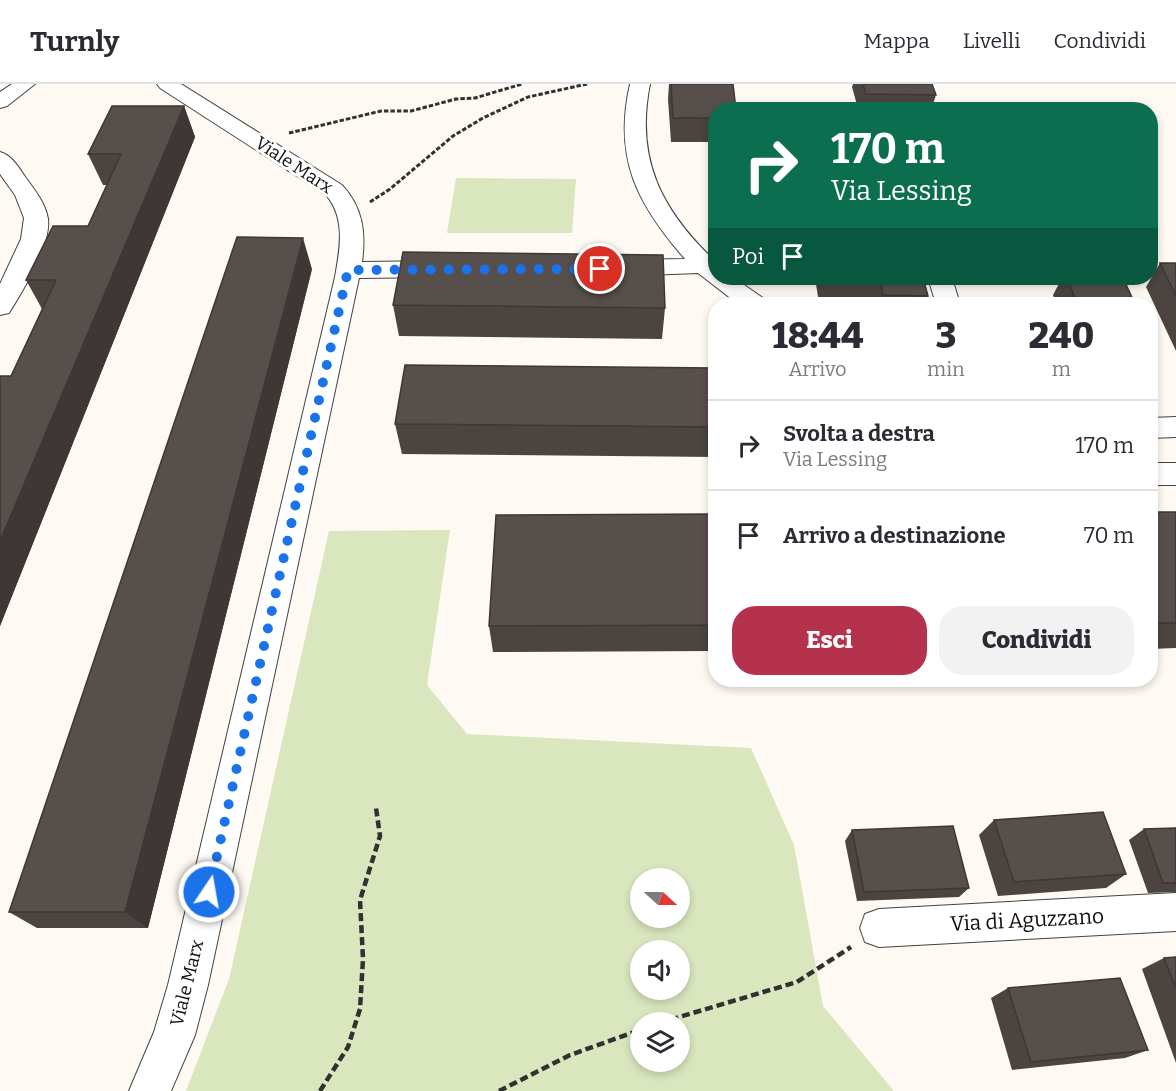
<!DOCTYPE html>
<html lang="it">
<head>
<meta charset="utf-8">
<style>
	:root { --surface:#fff; --page:#f2f2f3; --text:#2b2b33; --muted:#7c7c81; --line:#e1e1e2; --accent:#b5324c }
	body { margin:0; font-family:Bitter,serif; background:var(--page); color:var(--text); height:100vh; display:flex; flex-direction:column; font-size:22px; white-space:nowrap }
	* { box-sizing:border-box; margin:0 }
	p { font-size:20px; color:var(--muted) }
	.icon { flex:none; width:33px; height:33px; fill:none; stroke:currentColor; stroke-width:2; stroke-linecap:round; stroke-linejoin:round }
	.map { position:relative; flex:1; overflow:hidden }
	.drawer { position:absolute; left:708px; top:213px; width:450px; height:390px; display:flex; flex-direction:column; background:var(--surface); border-radius:24px; box-shadow:0 3px 9px #0003 }
	.drawer>* { flex:none }
	.banner { position:absolute; left:708px; top:18px; width:450px; height:183px; border-radius:24px; box-shadow:0 3px 9px #0003; background:#0b6e4f; color:#fff; overflow:hidden }
	.needle { width:39px; rotate:111deg }
	.fabs { position:absolute; left:630px; top:784px; display:grid; gap:12px }
	.fabs a { display:grid; place-items:center; width:60px; height:60px; border-radius:50%; background:var(--surface); box-shadow:0 3px 9px #0003; font-size:30px }
	.pin { position:absolute; display:grid; place-items:center; width:51px; height:51px; color:#fff; margin:-26px; border:3px solid #fff; border-radius:50%; box-shadow:0 2px 6px #0007 }
	.me { position:absolute; width:66px; margin:-33px; rotate:12deg; stroke-linejoin:round; filter:drop-shadow(0 0 4px #0008) }
	.turn { display:flex; align-items:center; gap:21px; height:126px; padding:0 24px; font-size:27px }
	.turn .icon { width:78px; height:78px; stroke-width:2.5 }
	.turn b { display:block; font-size:42px; line-height:51px }
	.then { display:flex; align-items:center; height:57px; padding:0 24px; background:#0003; gap:12px; font-size:22px }
	.eta { display:flex; justify-content:space-evenly; align-items:center; height:102px; text-align:center }
	.eta b { font-size:36px; font-weight:800; line-height:42px }
	.primary-button { display:flex; gap:12px; margin-top:auto; padding:12px 24px }
	.primary-button a { flex:1; height:69px; border-radius:24px; background:var(--accent); color:#fff; font-size:24px; font-weight:800; line-height:69px; text-align:center }
	.primary-button a+a { background:var(--page); color:var(--text) }
	ul { padding:0; list-style:none }
	li { display:flex; align-items:center; gap:18px; height:90px; padding:0 24px; border-top:2px solid var(--line) }
	li div { flex:1 }
	li b { display:block; font-size:22px }
	li em { font-style:normal }
	header { display:flex; align-items:center; gap:36px; box-sizing:border-box; height:84px; padding:0 30px; background:var(--surface); border-bottom:2px solid var(--line) }
	header strong { font-size:28px }
	nav { display:flex; gap:33px; margin-inline-start:auto; font-size:21px }
	.map>svg:first-child { display:block }
	.green { fill:#d9e6be; fill-rule:evenodd }
	.lines { fill:none; stroke-linecap:round; stroke-linejoin:round }
	.minor-casing { stroke:#424242; stroke-width:2 }
	.path-far1 { stroke:#313131; stroke-width:3; stroke-dasharray:4.5 2; stroke-linecap:butt }
	.path { stroke:#313131; stroke-width:4.5; stroke-dasharray:8 4; stroke-linecap:butt }
	.minor { fill:#fff; fill-rule:evenodd }
	.wall { fill:#4b4441 }
	.shaded-wall { fill:#3d3735 }
	.building { fill:#574f4c; stroke:#3d3735; stroke-width:1.5 }
	.route { stroke:#1a73e8; stroke-width:10; stroke-dasharray:0 18 }
	.labels { text-anchor:middle; dominant-baseline:central; stroke-width:6; stroke-linejoin:round; paint-order:stroke }
	.street-label { font-size:18px; fill:#0f0f0f; stroke:#fff }
	.near-street-label { font-size:21px; fill:#0f0f0f; stroke:#fff }
</style>
</head>
<body>
<header>
<strong>Turnly</strong>
<nav><a>Mappa</a><a>Livelli</a><a>Condividi</a></nav>
</header>
<div class="map">
<svg width="1176" height="1007" viewBox="0 0 1176 1007">
	<rect width="100%" height="100%" fill="#fefaf3"/>
	<path class="green" d="M456,94L576,95L572,149H447Z
		M450,446L427,601L467,650L751,664L794,761L823,922L894,1007H186L229,895L329,447ZM640,795H680V834H640ZM640,867H680V906H640ZM640,939H680V978H640Z"/>
	<g class="lines">
		<g class="minor-casing">
			<path id="minor" d="M12,0H35L7,22L0,24V8Z
				M157,0H181L342,101C363,124 366,148 362,178L442,177L451,179L454,185L451,191L442,193L359,194L208,901L195,951L171,1007H129L154,948L168,901L335,193C340,165 346,134 326,111L160,4Z
				M630,0H650C635,75 661,126 716,178V194H734L763,214L766,220H738L698,189L621,192L612,190L609,184L612,178L621,176L685,175C637,120 613,74 630,0Z
				M0,68C12,71 19,84 26,94C34,105 46,120 48,135C51,162 23,206 9,229L0,231V200L21,155L24,134L15,111L0,90Z
				M928,194H952L960,220H936Z
				M1176,333V353L1150,354V334Z
				M1150,379H1176V401H1150Z
				M1176,809V847L879,863L865,858L860,844L865,830L879,825Z"/>
		</g>
		<path class="path-far1" d="M289,49L381,27H411L456,15L475,14L522,0
			M370,118L390,105L453,52L483,34L528,13L587,0"/>
		<path class="path" d="M659,939L797,898L851,863
			M320,1007L348,963L360,925L363,875L360,816L380,752L376,724
			M499,1007L570,971L640,946"/>
		<use href="#minor" class="minor"/>
	</g>
	<path class="wall" d="M669,0H733L716,26V88L712,58H671L668,15Z
		M853,0H932L936,11L931,26H816L818,20L857,21L852,3Z
		M184,22L195,53L0,542V292H11L42,225L26,196L88,142L107,101H103L88,70Z
		M1160,179H1176V267L1146,203Z
		M312,185L148,844H37L9,828Z
		M815,194H923L928,212L925,220L819,219Z
		M1062,194H1123L1135,220H1024L1026,216L1055,217L1053,211Z
		M393,221L665,224L662,255L399,252Z
		M1150,257L1156,270L1150,278Z
		M716,284V373L402,370L395,340Z
		M1150,428H1176V564L1150,565Z
		M716,430V567L493,568L489,542Z
		M994,736L1126,790L1106,804L998,812L979,751Z
		M1176,744V808L1148,809L1129,756L1144,745Z
		M852,746L969,804L959,813L857,817L845,757Z
		M1176,873V979L1142,885L1164,874Z
		M1008,904L1148,966L1125,974L1012,986L991,914Z"/>
	<path class="shaded-wall" d="M184,22L195,53L0,542V457Z
		M303,154L312,185L148,844L125,828Z"/>
	<path class="building" d="M671,0H733L736,26H716V41L715,34H673Z
		M863,0H932L936,11L866,10Z
		M818,20L877,21L878,26H819Z
		M112,22H184L0,457V292H11L56,196H26L53,142H88L121,70H88Z
		M237,153L303,154L125,828H9Z
		M403,168L663,171L665,224L393,221Z
		M1160,179H1176V212Z
		M825,194H923L928,212L883,211L880,196L825,195Z
		M1067,194H1123L1135,220H1027L1026,216L1076,217Z
		M1150,257L1156,270L1150,269Z
		M405,281L716,284V343L395,340Z
		M1150,428H1176V539H1150Z
		M716,430V541L489,542L496,431Z
		M1103,728L1126,790L1014,798L994,736Z
		M953,742L969,804L864,808L852,746Z
		M1176,744V799H1163L1144,745Z
		M1176,873V904L1164,874Z
		M1120,894L1148,966L1031,978L1008,904Z"/>
	<g class="lines">
		<path class="route" d="M209,808L348,186L600,185"/>
	</g>
	<g class="labels">
		<g class="street-label">
			<text transform="translate(294 81) rotate(33)">Viale Marx</text>
			<text transform="translate(187 899) rotate(-76)">Viale Marx</text>
		</g>
		<g class="near-street-label">
			<text transform="translate(1027 836) rotate(-3)">Via di Aguzzano</text>
		</g>
	</g>
</svg>
<div class="fabs">
<a><svg class="needle" viewBox="-14 -14 28 28"><path d="M0-13l5 13h-10z" fill="#e53935"/><path d="M0 13l5-13h-10z" fill="#7c7c81"/></svg></a>
<a><svg class="icon" aria-label="sound" viewBox="0 0 24 24"><path d="M4 9h4l5-4v14l-5-4H4zM17 9q2 3 0 6"/></svg></a>
<a><svg class="icon" aria-label="layers" viewBox="0 0 24 24"><path d="M12 4l9 5-9 5-9-5zM3 14l9 5 9-5"/></svg></a>
</div>
<div class="pin" style="left:600px;top:185px;background:#d93025"><svg class="icon" aria-label="arrive" viewBox="0 0 24 24"><path d="M6 21V4h12l-3 4 3 4H6"/></svg></div>
<svg class="me" style="left:209px;top:808px" viewBox="-20 -20 40 40"><circle r="17" fill="#1a73e8" stroke="#fff" stroke-width="3"/><path d="M0-11L8 9 0 5-8 9z" fill="#fff"/></svg>
<div class="banner">
<div class="turn"><svg class="icon" aria-label="right" viewBox="0 0 24 24"><path d="M7 20v-9h11M14 6l5 5-5 5"/></svg><div><b>170 m</b>Via Lessing</div></div>
<div class="then">Poi<svg class="icon" aria-label="arrive" viewBox="0 0 24 24"><path d="M6 21V4h12l-3 4 3 4H6"/></svg></div>
</div>
<section class="drawer">
<div class="eta">
<div><b>18:44</b><p>Arrivo</p></div>
<div><b>3</b><p>min</p></div>
<div><b>240</b><p>m</p></div>
</div>
<ul>
<li><svg class="icon" aria-label="right" viewBox="0 0 24 24"><path d="M7 20v-9h11M14 6l5 5-5 5"/></svg><div><b>Svolta a destra</b><p>Via Lessing</p></div><em>170 m</em></li>
<li><svg class="icon" aria-label="arrive" viewBox="0 0 24 24"><path d="M6 21V4h12l-3 4 3 4H6"/></svg><div><b>Arrivo a destinazione</b></div><em>70 m</em></li>
</ul>
<div class="primary-button"><a>Esci</a><a>Condividi</a></div>
</section>
</div>
</body>
</html>
